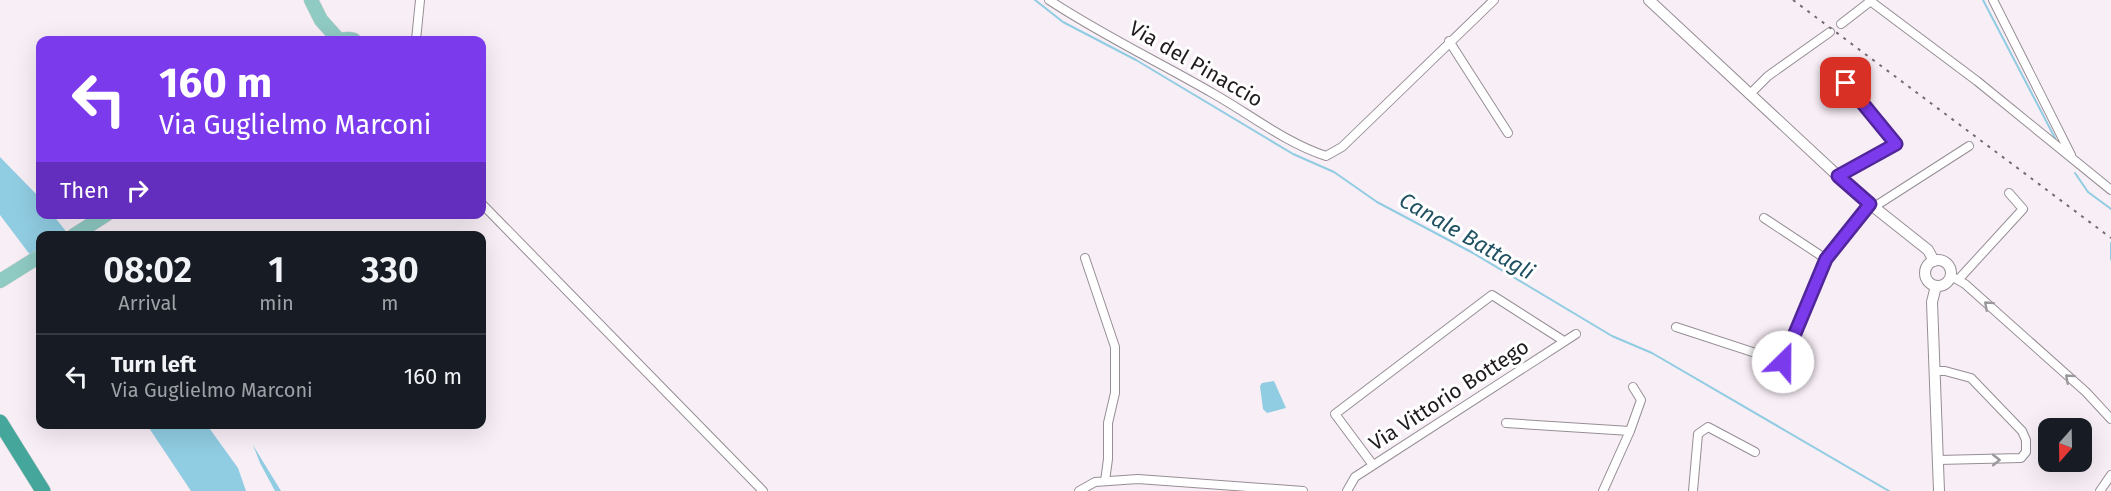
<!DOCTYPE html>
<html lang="en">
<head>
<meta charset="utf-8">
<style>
	:root { --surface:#171b24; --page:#242831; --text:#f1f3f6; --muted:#9ea1a6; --line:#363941 }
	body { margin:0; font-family:"Fira Sans",sans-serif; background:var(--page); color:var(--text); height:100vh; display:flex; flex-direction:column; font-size:22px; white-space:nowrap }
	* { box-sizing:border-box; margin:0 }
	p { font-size:20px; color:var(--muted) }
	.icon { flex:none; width:33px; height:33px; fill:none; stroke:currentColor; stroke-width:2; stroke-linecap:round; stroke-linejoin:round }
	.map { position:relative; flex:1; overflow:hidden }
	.drawer { position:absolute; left:36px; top:231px; width:450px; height:198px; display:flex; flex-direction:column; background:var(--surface); border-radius:12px; box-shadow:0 6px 24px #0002 }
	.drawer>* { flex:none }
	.hud { position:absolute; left:36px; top:36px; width:450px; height:183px; border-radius:12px; box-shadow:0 6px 24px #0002; background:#7c3aed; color:#fff; overflow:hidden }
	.needle { width:39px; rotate:200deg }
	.fabs { position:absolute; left:2038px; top:418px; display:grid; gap:12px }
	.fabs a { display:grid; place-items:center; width:54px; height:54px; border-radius:12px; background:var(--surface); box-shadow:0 6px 24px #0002; font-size:30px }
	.pin { position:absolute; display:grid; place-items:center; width:51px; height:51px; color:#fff; margin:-26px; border-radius:12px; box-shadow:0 3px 9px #0006 }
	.me { position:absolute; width:66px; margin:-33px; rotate:23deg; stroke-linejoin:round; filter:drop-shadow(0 0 4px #0008) }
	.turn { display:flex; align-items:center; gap:21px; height:126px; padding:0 24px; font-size:27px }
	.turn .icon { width:78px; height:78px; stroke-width:2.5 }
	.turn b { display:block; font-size:42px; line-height:51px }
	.then { display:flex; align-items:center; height:57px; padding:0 24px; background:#0003; gap:12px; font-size:22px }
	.eta { display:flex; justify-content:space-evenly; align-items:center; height:102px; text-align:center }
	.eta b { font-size:36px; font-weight:600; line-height:42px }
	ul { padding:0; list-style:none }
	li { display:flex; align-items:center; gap:18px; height:84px; padding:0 24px; border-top:2px solid var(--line) }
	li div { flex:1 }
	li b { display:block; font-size:22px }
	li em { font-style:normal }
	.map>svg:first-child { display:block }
	.water { fill:#90cce2 }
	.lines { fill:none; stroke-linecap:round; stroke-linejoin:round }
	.stream { stroke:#90cce2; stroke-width:2 }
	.minor-casing { stroke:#968e95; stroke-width:10 }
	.tertiary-casing { stroke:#968e95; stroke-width:12 }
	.primary-casing { stroke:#d2d1d2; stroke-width:15 }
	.motorway-casing { stroke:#d2d1d2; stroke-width:16 }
	.minor { stroke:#fff; stroke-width:8 }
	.tertiary { stroke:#fff; stroke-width:10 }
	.primary { stroke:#8fcac3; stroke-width:14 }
	.motorway { stroke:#45a69b; stroke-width:15 }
	.rail { stroke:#726b70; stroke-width:2; stroke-dasharray:3 6; stroke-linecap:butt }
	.oneway { stroke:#9a989a }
	.route-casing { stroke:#51269a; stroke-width:15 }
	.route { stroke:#7c3aed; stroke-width:10 }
	.labels { text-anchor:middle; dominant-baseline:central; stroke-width:6; stroke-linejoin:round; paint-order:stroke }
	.street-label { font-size:21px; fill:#1f1b1e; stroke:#fff }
	.water-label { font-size:22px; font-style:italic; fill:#205162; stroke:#fff }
</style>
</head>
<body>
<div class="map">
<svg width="2111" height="491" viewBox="0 0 2111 491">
	<rect width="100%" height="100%" fill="#f8eef6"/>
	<path class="water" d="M0,157L40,198V214L53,215L69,235L40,236V268L0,215Z
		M1274,381L1286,408L1267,413L1263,409L1260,386L1262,383Z
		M147,425H207L238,468L246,491H191Z
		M253,445L281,491H275L260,463Z"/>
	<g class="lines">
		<path class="stream" d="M1035,0L1063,22L1136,60L1293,154L1334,172L1377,202L1473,253L1612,336L1652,353L1889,491
			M1983,0L2055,138
			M2075,173L2088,192L2111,209
			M2111,243V259"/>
		<g class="minor-casing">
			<path id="minor" d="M1049,0C1102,35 1159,62 1214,94C1251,115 1286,143 1326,156L1342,147L1494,0
				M1869,0L1977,81L2111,190
				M1993,0L2071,155
				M1841,24L1872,0
				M416,40L420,0
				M1449,41L1508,133
				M1751,93L1768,76L1830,32
				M1838,176L1896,144L1846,83
				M482,204L763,491
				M1874,207L1969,146
				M1764,218L1826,259
				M1085,258L1115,347V393L1108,423V459L1105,481
				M1951,276L1965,284L2086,392L2111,419
				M1958,280L2023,209L2009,193
				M1676,327L1783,362
				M1934,371H1945L1971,378L2022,431L2026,440V452L2021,458L1938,460
				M1773,386L1826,259L1870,204
				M1506,423L1630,431
				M1373,465L1335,414L1492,295L1564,341
				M1079,491L1095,482L1138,479L1303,491
				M1347,491L1355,477L1576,334
				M1603,491L1630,431L1641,400L1633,387
				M1693,491L1698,434L1708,427L1755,452
				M2100,491L2111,475"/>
		</g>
		<g class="tertiary-casing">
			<path id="tertiary" d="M1649,0L1838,176L1870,204L1928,250L1934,261
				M1925 273a13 13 0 1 1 26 0a13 13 0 1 1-26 0Z
				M1936,286L1932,302L1939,491"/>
		</g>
		<g class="primary-casing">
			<path id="primary" d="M311,0L321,20L338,39
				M335,40L348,39L354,40
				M73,236L107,214
				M0,281L40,256"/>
		</g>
		<g class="motorway-casing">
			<path id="motorway" d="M0,422L43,491"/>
		</g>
		<use href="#minor" class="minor"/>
		<use href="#tertiary" class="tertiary"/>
		<use href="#primary" class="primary"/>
		<use href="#motorway" class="motorway"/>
		<path class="rail" d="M1793,0L2111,238"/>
	</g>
	<defs><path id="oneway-chevron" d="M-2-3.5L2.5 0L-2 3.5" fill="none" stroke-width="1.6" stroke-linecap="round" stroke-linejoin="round" transform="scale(1.5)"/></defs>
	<g class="oneway">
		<use href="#oneway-chevron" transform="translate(1988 305) rotate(-138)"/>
		<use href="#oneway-chevron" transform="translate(2069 378) rotate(-138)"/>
		<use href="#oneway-chevron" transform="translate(1996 460) rotate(-1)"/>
	</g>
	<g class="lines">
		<g class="route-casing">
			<path id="route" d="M1783,362L1826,259L1870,204L1838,176L1896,144L1846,83"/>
		</g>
		<use href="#route" class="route"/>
	</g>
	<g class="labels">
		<g class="street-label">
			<text transform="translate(1196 64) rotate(30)">Via del Pinaccio</text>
			<text transform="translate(1449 395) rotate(-33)">Via Vittorio Bottego</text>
		</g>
		<g class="water-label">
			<text transform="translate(1467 236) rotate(30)">Canale Battagli</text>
		</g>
	</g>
</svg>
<div class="fabs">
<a><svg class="needle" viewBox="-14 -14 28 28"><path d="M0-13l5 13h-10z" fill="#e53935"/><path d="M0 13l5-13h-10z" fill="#9ea1a6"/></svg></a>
</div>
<div class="pin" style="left:1846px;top:83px;background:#d93025"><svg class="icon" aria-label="arrive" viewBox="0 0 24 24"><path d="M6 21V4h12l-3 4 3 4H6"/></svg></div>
<svg class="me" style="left:1783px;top:362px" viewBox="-20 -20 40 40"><circle r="19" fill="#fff"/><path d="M0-13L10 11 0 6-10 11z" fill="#7c3aed"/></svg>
<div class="hud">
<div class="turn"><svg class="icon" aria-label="left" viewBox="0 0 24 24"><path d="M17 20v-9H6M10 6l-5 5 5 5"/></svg><div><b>160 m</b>Via Guglielmo Marconi</div></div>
<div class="then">Then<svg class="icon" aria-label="right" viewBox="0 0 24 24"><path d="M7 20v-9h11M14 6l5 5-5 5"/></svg></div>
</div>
<section class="drawer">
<div class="eta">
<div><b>08:02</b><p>Arrival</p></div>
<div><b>1</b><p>min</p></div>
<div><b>330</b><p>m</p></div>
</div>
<ul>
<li><svg class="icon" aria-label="left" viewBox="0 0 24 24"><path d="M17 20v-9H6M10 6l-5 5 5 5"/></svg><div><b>Turn left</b><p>Via Guglielmo Marconi</p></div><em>160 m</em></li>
</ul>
</section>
</div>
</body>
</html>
